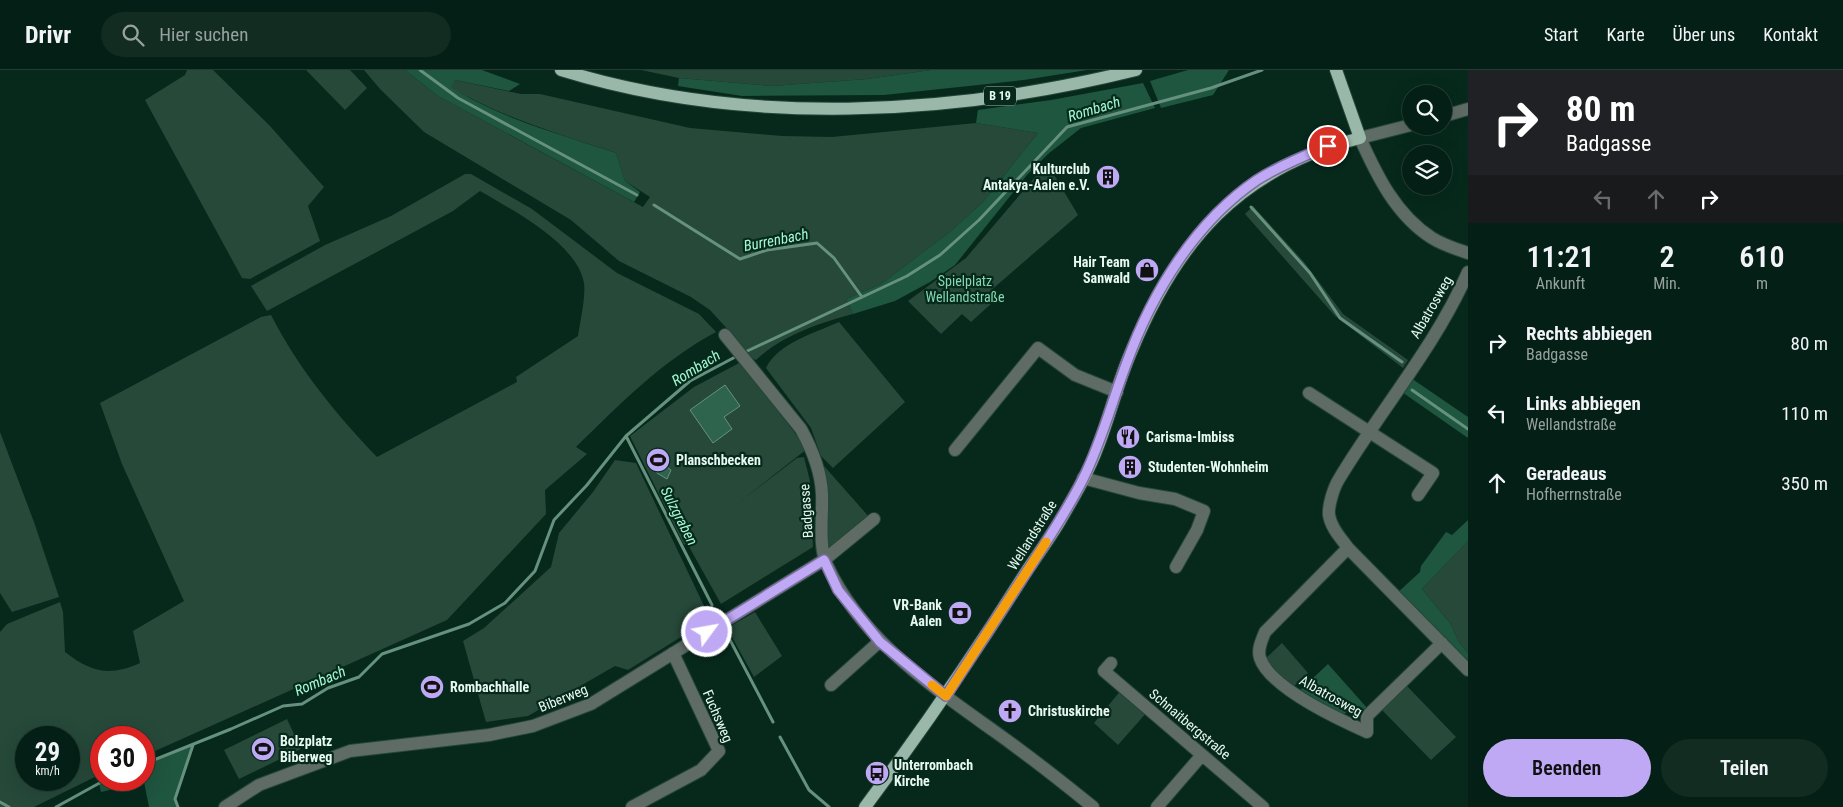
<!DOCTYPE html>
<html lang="de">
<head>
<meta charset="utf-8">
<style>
	:root { --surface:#041f15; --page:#122c22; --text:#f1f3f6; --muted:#97a2a0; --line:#253d34; --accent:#bfa9f4 }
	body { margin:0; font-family:"Roboto Condensed",sans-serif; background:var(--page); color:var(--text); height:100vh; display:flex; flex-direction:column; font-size:19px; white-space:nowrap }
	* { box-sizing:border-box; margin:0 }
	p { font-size:16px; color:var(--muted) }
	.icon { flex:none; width:28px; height:28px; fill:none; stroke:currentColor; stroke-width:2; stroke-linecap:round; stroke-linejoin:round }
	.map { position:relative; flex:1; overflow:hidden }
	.drawer { display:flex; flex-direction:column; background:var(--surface); width:375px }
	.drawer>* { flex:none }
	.top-card { background:#202124; color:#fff; overflow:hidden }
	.buttons { position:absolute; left:1402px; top:15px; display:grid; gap:10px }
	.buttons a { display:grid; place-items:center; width:50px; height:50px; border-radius:50%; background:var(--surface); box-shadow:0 5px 20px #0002,0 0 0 1px var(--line); font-size:25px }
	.speed { position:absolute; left:15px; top:656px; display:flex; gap:10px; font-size:25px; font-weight:700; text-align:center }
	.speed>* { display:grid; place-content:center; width:65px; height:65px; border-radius:50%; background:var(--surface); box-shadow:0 5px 20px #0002,0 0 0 1px var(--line); line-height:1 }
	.speed small { font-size:12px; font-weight:400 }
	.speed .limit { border:8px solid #d22; background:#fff; color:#111 }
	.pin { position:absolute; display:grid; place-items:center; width:42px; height:42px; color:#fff; margin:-21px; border:2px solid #fff; border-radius:50%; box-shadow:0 1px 5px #0007 }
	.me { position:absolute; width:55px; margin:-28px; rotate:58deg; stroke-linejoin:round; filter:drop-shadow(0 0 4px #0008) }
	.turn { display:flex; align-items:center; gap:18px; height:105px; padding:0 15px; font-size:22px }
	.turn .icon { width:65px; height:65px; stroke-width:2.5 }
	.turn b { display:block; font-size:35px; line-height:42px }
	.lanes { display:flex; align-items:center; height:48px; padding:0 15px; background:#0003; justify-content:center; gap:25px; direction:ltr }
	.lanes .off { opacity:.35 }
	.eta { display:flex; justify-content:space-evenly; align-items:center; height:85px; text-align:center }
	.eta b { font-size:30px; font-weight:600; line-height:35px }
	.action { display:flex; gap:10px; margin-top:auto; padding:10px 15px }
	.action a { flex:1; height:58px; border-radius:30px; background:var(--accent); color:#111; font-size:20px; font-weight:600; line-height:58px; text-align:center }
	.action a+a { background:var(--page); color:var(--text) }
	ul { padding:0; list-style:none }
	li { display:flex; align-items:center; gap:15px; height:70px; padding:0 15px }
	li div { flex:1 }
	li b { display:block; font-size:19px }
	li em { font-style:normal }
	header { display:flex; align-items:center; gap:30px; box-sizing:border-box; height:70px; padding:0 25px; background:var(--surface); border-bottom:1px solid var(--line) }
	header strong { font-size:24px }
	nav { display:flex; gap:28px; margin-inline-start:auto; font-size:18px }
	.search { width:350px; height:45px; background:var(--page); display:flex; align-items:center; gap:12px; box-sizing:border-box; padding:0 18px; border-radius:28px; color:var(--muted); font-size:19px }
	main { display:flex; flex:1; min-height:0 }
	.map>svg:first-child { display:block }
	.green { fill:#26493a; fill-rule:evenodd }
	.forest { fill:#1f5640 }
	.water { fill:#2e644d; stroke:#66917e }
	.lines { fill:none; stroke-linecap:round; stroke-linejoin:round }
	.stream { stroke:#66917e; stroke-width:3 }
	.minor-casing { stroke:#26463a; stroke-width:14 }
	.major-casing { stroke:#26463a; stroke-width:14 }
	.minor { stroke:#5e6c65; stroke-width:12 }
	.major { stroke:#9ab8a9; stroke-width:12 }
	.route-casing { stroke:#7c6e9f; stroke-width:12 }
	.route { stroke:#bfa9f4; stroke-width:9 }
	.slow { stroke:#f59e0b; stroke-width:9 }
	.labels { text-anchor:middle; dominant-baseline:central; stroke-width:4.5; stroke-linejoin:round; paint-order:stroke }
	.shield { fill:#06291c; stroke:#a4bbb0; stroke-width:1 }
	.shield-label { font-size:12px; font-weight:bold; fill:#e7f9f0 }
	.poi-label { font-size:14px; font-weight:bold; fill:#e7f9f0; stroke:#06291c; text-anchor:start }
	.park-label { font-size:14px; fill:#84d8b2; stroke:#06291c }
	.street-label { font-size:14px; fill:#e7f9f0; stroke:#06291c }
	.water-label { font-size:15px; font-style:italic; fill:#a4f9d2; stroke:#06291c }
</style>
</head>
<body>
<header>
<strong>Drivr</strong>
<div class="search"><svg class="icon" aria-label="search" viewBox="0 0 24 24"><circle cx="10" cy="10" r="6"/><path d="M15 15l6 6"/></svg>Hier suchen</div>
<nav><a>Start</a><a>Karte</a><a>Über uns</a><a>Kontakt</a></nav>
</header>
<main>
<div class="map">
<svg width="1468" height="737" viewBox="0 0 1468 737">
	<rect width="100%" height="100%" fill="#06291c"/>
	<path class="green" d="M187,0H213L270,56L324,117L308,136L320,171L250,209L242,208L145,30L185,5Z
		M306,0H350L367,18L345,40Z
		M364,0H405L438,26L643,137L650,127L625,111L616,83C559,64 503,48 450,17L455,10L521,24H540L690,58L782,66L832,67L976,53L1038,63L983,132L951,161L881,214L846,229L853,244C819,253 781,266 756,290L749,287L741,274L710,240L691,227L619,191L571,150L424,62L380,19Z
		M641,0H931L867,9L772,16L679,8Z
		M1047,93L1078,145L989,222L992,233L971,252L962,244L941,264L908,231L966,188Z
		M465,104H471L532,139L617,203L699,244L716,262C663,290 619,335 576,377L587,384L545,420L546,444L447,550L144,686V668H101V704L34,737H0V562L7,554L60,532L63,542L65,582C91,602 109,607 140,593L133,561L184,531L122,394L100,333L261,247L271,245C298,298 336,344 377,387L517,312L516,307L578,266C580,252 586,226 584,213C577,173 512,140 480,121L453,141L267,241L251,216L325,175L391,146ZM26,668H69V710H26Z
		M1253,136L1304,192L1343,244L1408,290L1403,298L1335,246L1245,144Z
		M839,252L905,332L833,398L821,386L811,358L766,298C778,273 815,263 839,252Z
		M741,292L807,379L742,430L797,388L804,387L810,411L813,477L721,534L687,473L684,475L630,366L694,317Z
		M0,362L34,452L59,527L12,542L0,523Z
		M615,390L636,393L706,540L693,550L697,557L628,600L615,596L528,646L486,652L463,571L484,558L551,497L559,463L593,422Z
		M824,396L870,448L827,483Z
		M1468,471V583L1459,572L1450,553L1422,519Z
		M755,542L782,586L754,607L727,558Z
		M1282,573L1308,603L1292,618L1265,589Z
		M1406,615L1456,667L1431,690L1382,640Z
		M1122,619L1148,641L1118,675L1094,653Z
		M287,649L301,679L239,709L224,680Z"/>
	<path class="forest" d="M405,0H482L520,14L509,21L455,10L451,17C501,49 560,64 616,83L625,111L640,122L634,132L438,26Z
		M931,0H1087L1024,10L884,25L742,26L678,16L679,8L772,16L867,9Z
		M1188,0H1229L1213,25L1161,38L1150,11Z
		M1143,13L1155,38L1081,58L1048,84L1027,105L955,195L930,212L895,231L853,244L846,229L881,214L951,161L983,132L1038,63L976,53L978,40L1051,30Z
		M1408,306L1468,347V368L1399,320Z
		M1468,450V471L1422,519L1450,553L1459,572L1468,583V600L1396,524L1420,502L1421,496L1446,462L1452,465Z
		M1328,594L1368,639L1363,643L1350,639L1342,646L1297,623Z
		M193,675L175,729L178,737H149L144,712L101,722L99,713L105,710H144V694Z"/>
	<path class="water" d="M725,315L740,336L724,347L732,359L713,373L690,340Z
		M662,380L667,397L671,400L667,409L657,403L650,383Z"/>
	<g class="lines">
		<path class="stream" d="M420,0L458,28L637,125
			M654,135L740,189L767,180L817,173L834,188L862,227
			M1251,137L1310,203L1340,248L1402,292
			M743,283L907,206L940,185L979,150L1067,57L1211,18L1262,0
			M1412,320L1468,359
			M626,366L712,535
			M729,568L773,652
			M780,667L809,720L829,737
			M144,694L231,659L283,636L302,634L328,618L359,607L382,584L469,554L505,533L535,501L554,450L587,415L626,366L690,311L737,286
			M0,732L9,737
			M56,737L105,710
			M178,737L175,729L193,675"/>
		<g class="minor-casing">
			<path id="minor" d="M1444,46L1468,39
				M1411,55L1360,68C1377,106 1396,145 1432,168C1443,175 1456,179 1468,183
				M1468,202C1435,277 1381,339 1339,409C1334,417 1328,435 1329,445C1331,458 1341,468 1348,478L1468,600
				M725,265L801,359C812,379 821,401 822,424C823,444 818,477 827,495C861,569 930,615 994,661C1028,685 1061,711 1093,737
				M1309,323L1433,403L1418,425
				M955,380L1038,278L1075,305L1117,322
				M1083,408L1139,423L1175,429L1204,441L1197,460L1176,497
				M1348,478L1265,562C1262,570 1257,579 1260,588C1270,618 1340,650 1367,662V646L1442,573
				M1111,593L1104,601L1263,737
				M831,615L879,572
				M225,737L259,715L350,681L489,665L533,656L591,634L824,490L874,449
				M632,737L701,700L719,681L673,583
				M1157,737L1202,685"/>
		</g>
		<g class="major-casing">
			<path id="major" d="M561,0C746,57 950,46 1136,0
				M865,737C920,663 972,588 1021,510C1034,489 1049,470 1061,449C1075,425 1089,401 1098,376C1110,345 1118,312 1131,282C1177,170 1240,98 1360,68L1336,0"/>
		</g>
		<use href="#minor" class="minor"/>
		<use href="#major" class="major"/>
	</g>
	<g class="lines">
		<g class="route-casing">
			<path id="route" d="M707,562L824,490L838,520L880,572L946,626C972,586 998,546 1024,506C1045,474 1066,443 1083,409C1102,371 1112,331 1127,292C1152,223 1195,152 1257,110C1279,96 1304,86 1328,76"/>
		</g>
		<use href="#route" class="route"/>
		<path class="slow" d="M932,615L946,626L1046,472"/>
	</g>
	<defs>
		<g id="building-disc" transform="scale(1.25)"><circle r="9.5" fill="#bfa9f4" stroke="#06291c"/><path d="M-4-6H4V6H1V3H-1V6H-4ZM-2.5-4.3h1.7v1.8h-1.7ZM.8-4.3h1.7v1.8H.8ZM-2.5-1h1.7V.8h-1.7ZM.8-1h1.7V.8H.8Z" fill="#111"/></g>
		<g id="shop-disc" transform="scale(1.25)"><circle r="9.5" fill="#bfa9f4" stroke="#06291c"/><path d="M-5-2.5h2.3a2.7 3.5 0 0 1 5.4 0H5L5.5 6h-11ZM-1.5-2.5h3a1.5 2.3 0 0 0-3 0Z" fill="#111"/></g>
		<g id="restaurant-disc" transform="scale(1.25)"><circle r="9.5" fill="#bfa9f4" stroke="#06291c"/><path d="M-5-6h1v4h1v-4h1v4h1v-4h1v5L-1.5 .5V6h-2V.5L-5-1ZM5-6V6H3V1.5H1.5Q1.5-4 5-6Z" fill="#111"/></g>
		<g id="stadium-disc" transform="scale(1.25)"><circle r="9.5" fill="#bfa9f4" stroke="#06291c"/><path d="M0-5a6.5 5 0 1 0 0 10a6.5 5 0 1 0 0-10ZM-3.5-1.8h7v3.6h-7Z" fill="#111"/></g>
		<g id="bank-disc" transform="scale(1.25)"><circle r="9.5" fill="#bfa9f4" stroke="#06291c"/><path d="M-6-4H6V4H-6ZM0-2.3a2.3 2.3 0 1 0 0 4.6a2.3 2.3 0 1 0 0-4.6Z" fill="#111"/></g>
		<g id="church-disc" transform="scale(1.25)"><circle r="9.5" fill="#bfa9f4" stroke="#06291c"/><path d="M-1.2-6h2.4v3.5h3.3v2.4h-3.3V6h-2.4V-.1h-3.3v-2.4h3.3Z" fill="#111"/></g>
		<g id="bus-disc" transform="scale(1.25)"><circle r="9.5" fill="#bfa9f4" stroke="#06291c"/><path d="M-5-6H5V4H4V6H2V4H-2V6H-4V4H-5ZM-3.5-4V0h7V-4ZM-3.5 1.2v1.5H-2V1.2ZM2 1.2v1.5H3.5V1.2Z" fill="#111"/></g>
	</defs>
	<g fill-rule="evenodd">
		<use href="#building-disc" x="1108" y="107"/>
		<use href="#shop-disc" x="1147" y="200"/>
		<use href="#restaurant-disc" x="1128" y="367"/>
		<use href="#stadium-disc" x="658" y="390"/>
		<use href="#building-disc" x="1130" y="397"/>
		<use href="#bank-disc" x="960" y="543"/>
		<use href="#stadium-disc" x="432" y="617"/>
		<use href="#church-disc" x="1010" y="641"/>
		<use href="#stadium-disc" x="263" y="679"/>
		<use href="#bus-disc" x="877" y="703"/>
	</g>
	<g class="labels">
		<rect class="shield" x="984" y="16.5" width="32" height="19" rx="4"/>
		<g class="shield-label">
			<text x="1000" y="26">B 19</text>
		</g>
		<g class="poi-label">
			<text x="1090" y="99" text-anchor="end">Kulturclub<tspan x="1090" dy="16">Antakya-Aalen e.V.</tspan></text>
			<text x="1130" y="192" text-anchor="end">Hair Team<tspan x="1130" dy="16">Sanwald</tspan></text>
			<text x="1146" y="367">Carisma-Imbiss</text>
			<text x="676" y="390">Planschbecken</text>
			<text x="1148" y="397">Studenten-Wohnheim</text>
			<text x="942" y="535" text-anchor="end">VR-Bank<tspan x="942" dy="16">Aalen</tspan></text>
			<text x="450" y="617">Rombachhalle</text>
			<text x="1028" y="641">Christuskirche</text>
			<text x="280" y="671">Bolzplatz<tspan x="280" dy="16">Biberweg</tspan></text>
			<text x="894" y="695">Unterrombach<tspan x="894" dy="16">Kirche</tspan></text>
		</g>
		<g class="park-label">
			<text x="965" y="211">Spielplatz<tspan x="965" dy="16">Wellandstraße</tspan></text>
		</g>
		<g class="street-label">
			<text transform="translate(1431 237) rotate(-60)">Albatrosweg</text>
			<text transform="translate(806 441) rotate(-94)">Badgasse</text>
			<text transform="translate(1032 465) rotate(-58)">Wellandstraße</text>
			<text transform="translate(1331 626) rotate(29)">Albatrosweg</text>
			<text transform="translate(563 628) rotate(-22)">Biberweg</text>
			<text transform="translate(718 646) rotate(67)">Fuchsweg</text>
			<text transform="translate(1190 654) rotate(40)">Schnaitbergstraße</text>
		</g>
		<g class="water-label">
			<text transform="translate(1094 39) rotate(-17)">Rombach</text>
			<text transform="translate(776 170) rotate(-11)">Burrenbach</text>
			<text transform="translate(696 298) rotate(-32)">Rombach</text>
			<text transform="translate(679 446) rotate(63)">Sulzgraben</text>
			<text transform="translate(320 611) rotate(-23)">Rombach</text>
		</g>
	</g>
</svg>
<div class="buttons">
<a><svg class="icon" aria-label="search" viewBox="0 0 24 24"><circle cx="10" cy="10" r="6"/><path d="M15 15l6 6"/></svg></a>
<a><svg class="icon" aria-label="layers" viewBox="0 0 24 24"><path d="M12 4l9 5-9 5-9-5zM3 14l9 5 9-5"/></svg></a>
</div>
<div class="speed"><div>29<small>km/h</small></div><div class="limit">30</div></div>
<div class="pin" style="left:1328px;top:76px;background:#d93025"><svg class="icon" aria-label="arrive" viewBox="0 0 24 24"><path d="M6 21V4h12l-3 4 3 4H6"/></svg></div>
<svg class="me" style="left:707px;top:562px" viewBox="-20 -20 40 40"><circle r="17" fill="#bfa9f4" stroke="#fff" stroke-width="3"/><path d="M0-11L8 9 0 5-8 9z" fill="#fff"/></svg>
</div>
<section class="drawer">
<div class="top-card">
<div class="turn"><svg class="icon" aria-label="right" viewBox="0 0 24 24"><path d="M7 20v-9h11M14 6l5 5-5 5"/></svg><div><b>80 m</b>Badgasse</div></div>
<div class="lanes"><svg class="icon off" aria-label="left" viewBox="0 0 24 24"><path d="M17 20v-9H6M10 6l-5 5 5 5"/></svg><svg class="icon off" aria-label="ahead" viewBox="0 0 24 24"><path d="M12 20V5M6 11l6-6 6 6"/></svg><svg class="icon" aria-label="right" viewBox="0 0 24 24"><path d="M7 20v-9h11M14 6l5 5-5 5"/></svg></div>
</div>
<div class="eta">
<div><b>11:21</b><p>Ankunft</p></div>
<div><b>2</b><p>Min.</p></div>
<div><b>610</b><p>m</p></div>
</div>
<ul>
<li><svg class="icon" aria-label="right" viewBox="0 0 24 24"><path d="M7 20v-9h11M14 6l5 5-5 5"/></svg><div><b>Rechts abbiegen</b><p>Badgasse</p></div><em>80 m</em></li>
<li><svg class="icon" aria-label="left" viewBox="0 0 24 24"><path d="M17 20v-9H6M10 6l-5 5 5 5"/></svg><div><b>Links abbiegen</b><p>Wellandstraße</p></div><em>110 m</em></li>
<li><svg class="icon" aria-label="ahead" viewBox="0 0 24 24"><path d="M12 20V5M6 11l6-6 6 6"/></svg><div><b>Geradeaus</b><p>Hofherrnstraße</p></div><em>350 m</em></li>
</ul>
<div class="action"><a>Beenden</a><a>Teilen</a></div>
</section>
</main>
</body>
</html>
